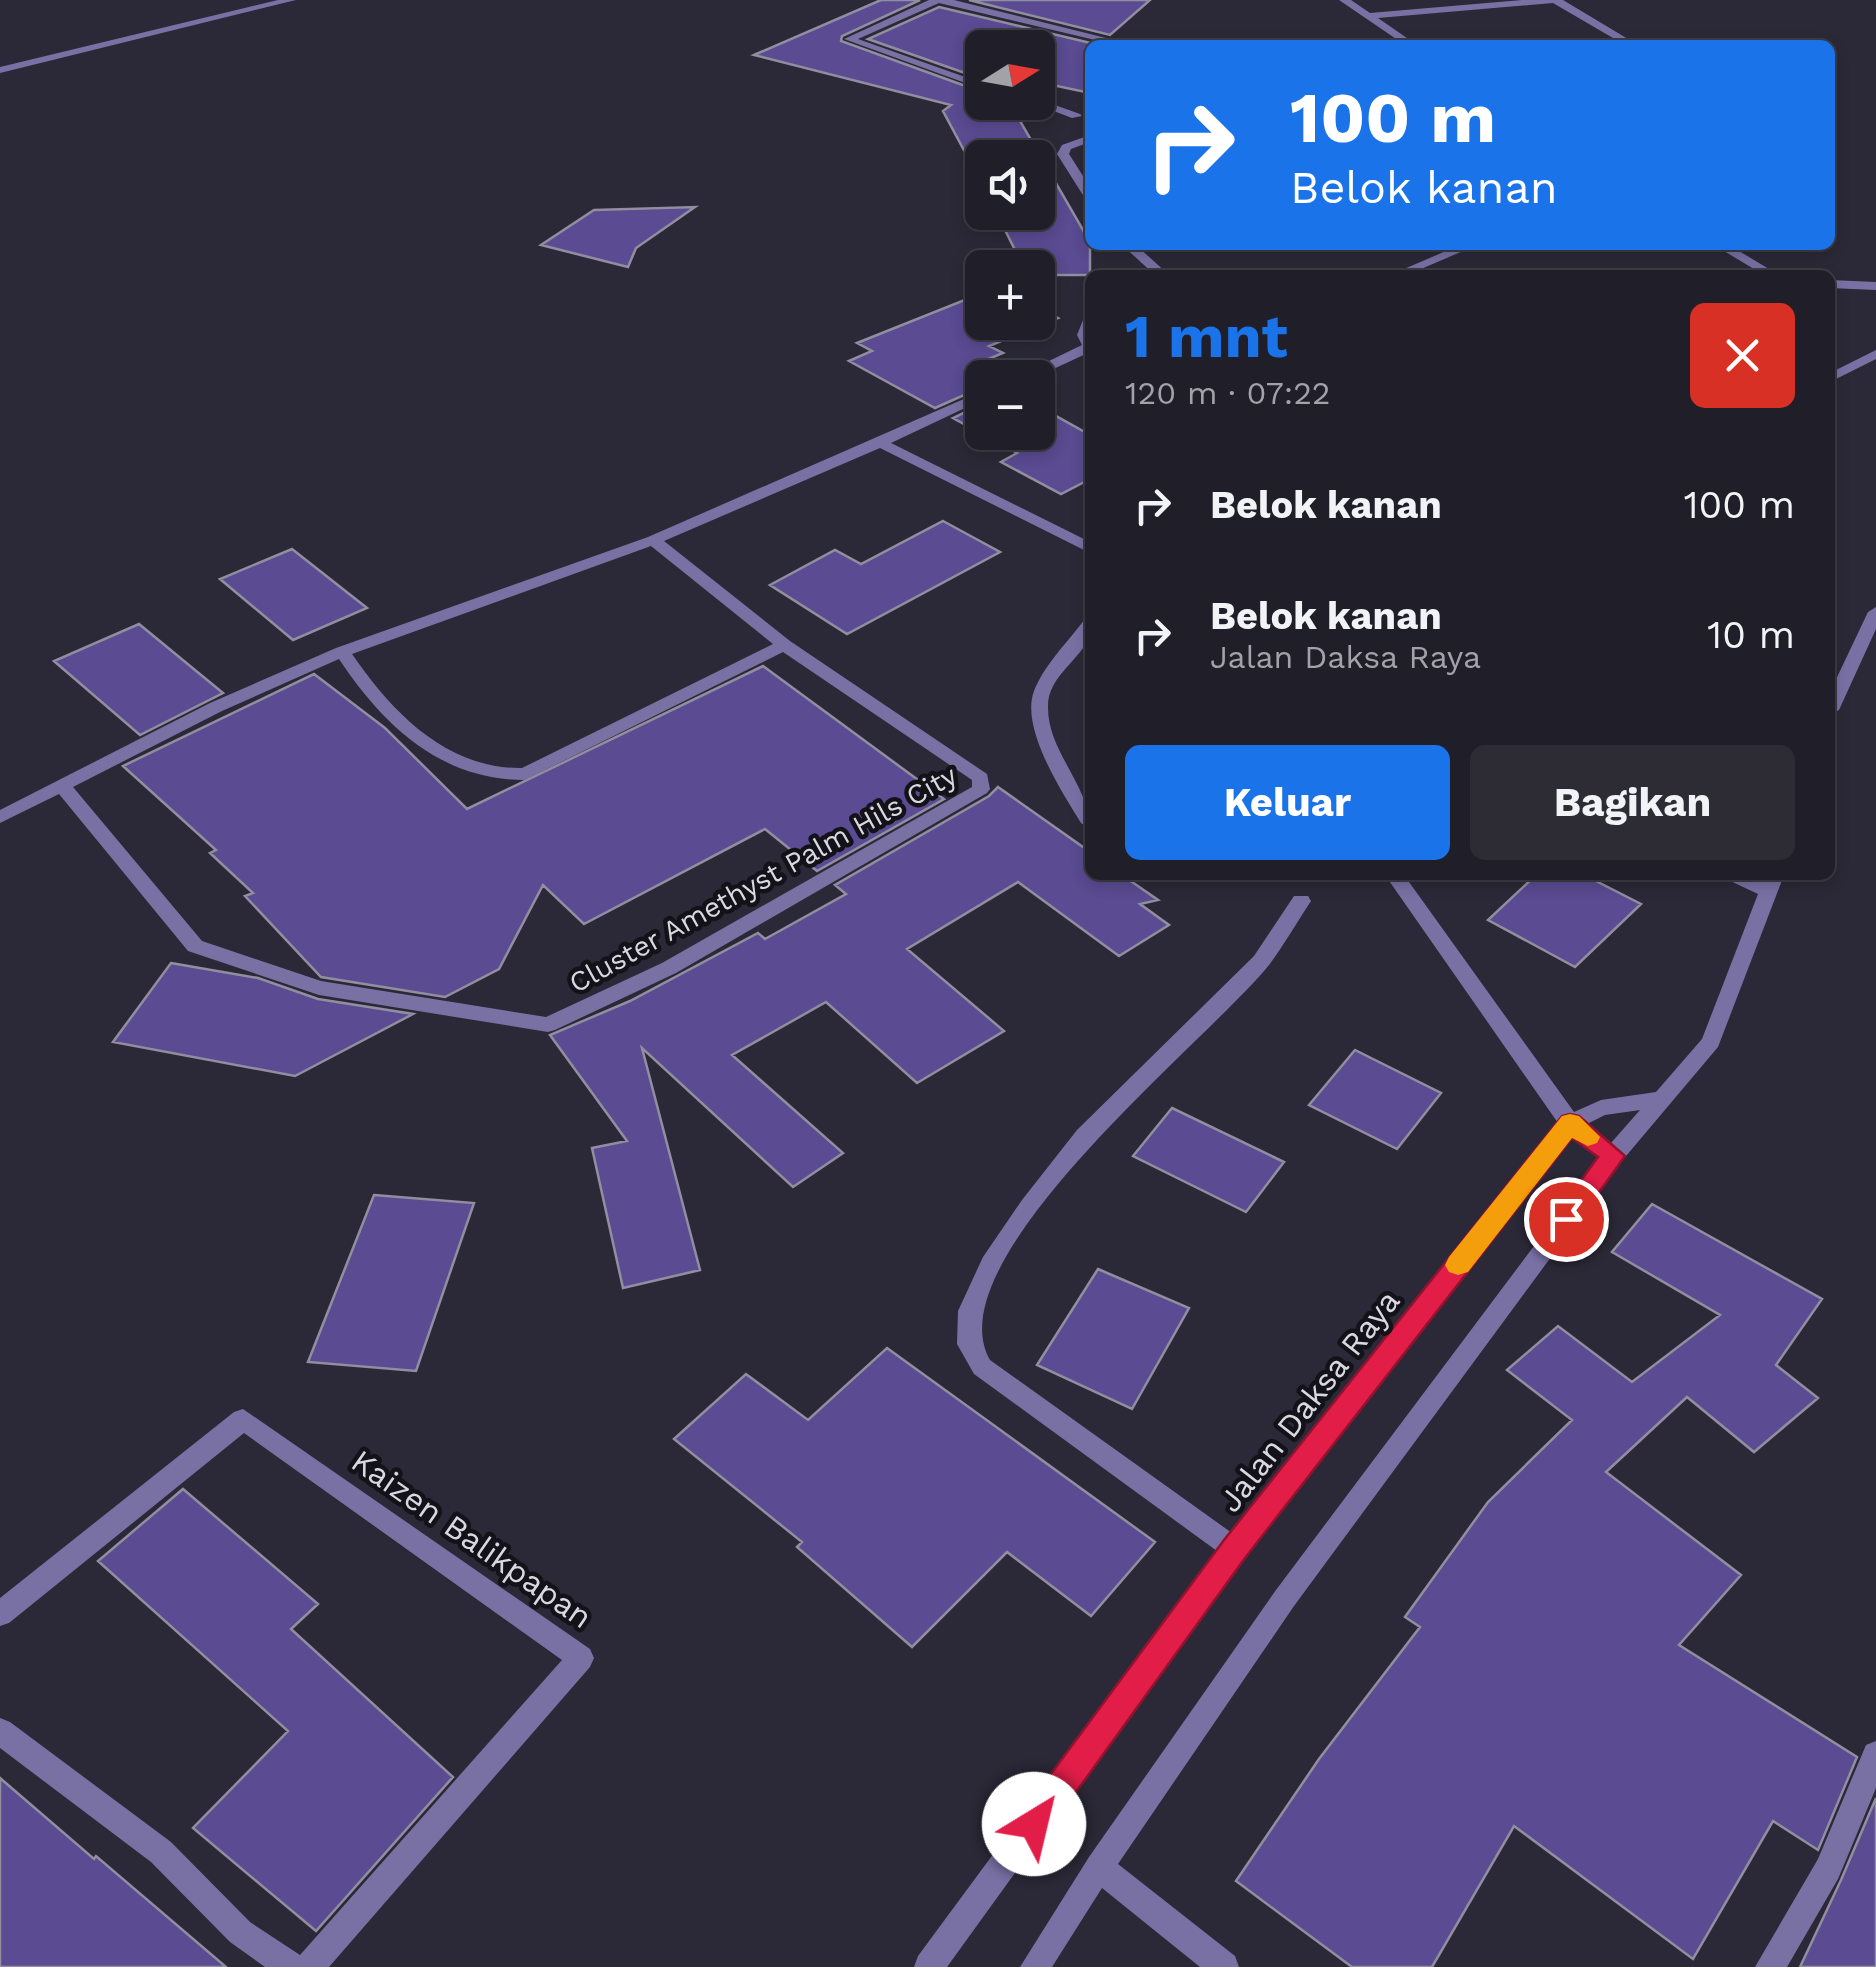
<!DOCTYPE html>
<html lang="id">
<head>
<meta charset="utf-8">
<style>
	:root { --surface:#201f29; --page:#2d2c35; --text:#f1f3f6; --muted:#a2a2a8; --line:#3d3d46; --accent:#1a73e8 }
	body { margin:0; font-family:"Work Sans",sans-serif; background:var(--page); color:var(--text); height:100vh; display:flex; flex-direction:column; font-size:38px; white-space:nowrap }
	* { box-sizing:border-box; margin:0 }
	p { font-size:32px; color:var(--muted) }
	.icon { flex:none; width:55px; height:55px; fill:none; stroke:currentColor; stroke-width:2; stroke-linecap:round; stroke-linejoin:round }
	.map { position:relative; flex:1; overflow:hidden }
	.side { position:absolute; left:1085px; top:270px; width:750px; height:610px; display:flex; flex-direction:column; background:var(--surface); border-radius:15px; box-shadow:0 5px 15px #0003,0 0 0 2px var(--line) }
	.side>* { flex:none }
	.guide { position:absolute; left:1085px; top:40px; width:750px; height:210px; border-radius:15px; box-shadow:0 5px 15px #0003,0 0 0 2px var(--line); background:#1a73e8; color:#fff; overflow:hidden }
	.needle { width:65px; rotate:79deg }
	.fabs { position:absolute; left:965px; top:30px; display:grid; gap:20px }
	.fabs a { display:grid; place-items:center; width:90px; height:90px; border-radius:15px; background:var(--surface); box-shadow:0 5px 15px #0003,0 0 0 2px var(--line); font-size:50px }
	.pin { position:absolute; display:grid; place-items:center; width:85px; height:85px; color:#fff; margin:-42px; border:5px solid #fff; border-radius:50%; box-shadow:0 2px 10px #0007 }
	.me { position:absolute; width:110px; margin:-55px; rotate:36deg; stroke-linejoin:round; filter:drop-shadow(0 0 8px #0008) }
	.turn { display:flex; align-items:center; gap:35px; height:210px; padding:0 40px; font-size:45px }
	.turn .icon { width:130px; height:130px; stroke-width:2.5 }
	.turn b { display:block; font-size:70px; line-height:85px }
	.round { display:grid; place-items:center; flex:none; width:105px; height:105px; border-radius:15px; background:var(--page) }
	.headline { display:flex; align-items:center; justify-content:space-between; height:170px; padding:0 40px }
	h1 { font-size:60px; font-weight:700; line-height:75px; color:var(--accent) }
	.action { display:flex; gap:20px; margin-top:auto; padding:20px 40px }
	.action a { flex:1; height:115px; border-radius:15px; background:var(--accent); color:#fff; font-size:40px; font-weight:700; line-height:115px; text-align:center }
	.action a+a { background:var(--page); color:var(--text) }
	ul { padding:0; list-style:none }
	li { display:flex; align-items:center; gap:30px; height:130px; padding:0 40px }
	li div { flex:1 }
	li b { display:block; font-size:38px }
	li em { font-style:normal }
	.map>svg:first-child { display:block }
	.building { fill:#5a4b92; stroke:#918ea0; stroke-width:2.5 }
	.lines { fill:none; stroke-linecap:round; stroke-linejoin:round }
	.minor { fill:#7971a4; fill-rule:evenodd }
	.route { fill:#e11d48; stroke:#92132f; stroke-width:2.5 }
	.slow { fill:#f59e0b }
	.labels { text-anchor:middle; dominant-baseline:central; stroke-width:9; stroke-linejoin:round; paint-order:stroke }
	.street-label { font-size:28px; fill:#d9d8e1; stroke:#131219 }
	.near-street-label { font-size:32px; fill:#d9d8e1; stroke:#131219 }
</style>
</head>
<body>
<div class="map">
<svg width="1876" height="1967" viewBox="0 0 1876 1967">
	<rect width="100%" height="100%" fill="#2b2937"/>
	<path class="building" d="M881,0H920L842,36L841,41L982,92V102H1009L1090,242V275H1038V268H1024L996,212H1038V158H982V184L943,111L951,105L754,55Z
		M969,0H1150L1110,35Z
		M939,7L1099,45H1090V93L1038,82V48H982V79L868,39Z
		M695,207L636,248L628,267L541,245L594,210Z
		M982,293V322H1038V307L1058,318L989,346L1003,353L967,368L984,378L982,387L935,408L849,361L872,351L857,343Z
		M982,404V432H1038V406L1090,435V479L1061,494L1001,462L1017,453L953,418Z
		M943,521L1000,552L847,634L770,585L835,550L861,564Z
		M292,549L367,608L293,640L220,579Z
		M139,624L223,693L140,735L54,661Z
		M763,666L944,799L817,871L765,829L584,924L543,885L499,969L445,997L321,977L245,896L253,893L210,853L216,850L123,766L314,674L385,728L467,809Z
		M998,787L1090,852V875H1122L1158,900L1140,904L1169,925L1119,956L1018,882L907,949L1004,1031L917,1083L826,1002L732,1055L843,1153L793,1187L642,1048L700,1270L623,1288L592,1148L627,1141L550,1035L630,1001L758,933L765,939L846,894L835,885L989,796Z
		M1536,875H1584L1641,904L1575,967L1488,920Z
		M171,963L258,978L318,999L413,1014L295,1076L113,1042Z
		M1355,1050L1441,1093L1397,1149L1309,1105Z
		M1172,1108L1284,1162L1246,1212L1133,1156Z
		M374,1195L474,1203L416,1371L308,1362Z
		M1652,1204L1822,1299L1776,1365L1818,1398L1754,1452L1687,1397L1606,1472L1741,1575L1679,1645L1857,1757L1818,1850L1773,1821L1693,1959L1514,1826L1432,1967H1352L1236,1881L1319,1759L1420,1627L1405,1617L1488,1502L1572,1420L1507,1370L1558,1326L1632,1382L1720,1315L1612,1252Z
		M1098,1269L1189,1308L1132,1409L1037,1365Z
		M887,1348L1155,1542L1091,1616L1007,1552L912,1647L797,1547L802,1542L674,1439L746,1374L808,1420Z
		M183,1489L318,1604L291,1629L453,1777L316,1931L193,1828L288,1731L98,1561Z
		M0,1778L94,1859L96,1856L226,1967H0Z
		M1876,1798V1967H1800L1841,1880Z"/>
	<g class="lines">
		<path class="minor" d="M278,0H296L0,73V67Z
			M929,0H954L1134,45H1116L939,3L858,39L982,83V89L844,39Z
			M1339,0H1351L1370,13L1522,0H1563L1638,45H1625L1553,3L1378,18L1417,45H1405Z
			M1038,99L1080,114L1082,116L1072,118L1030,102H1038Z
			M1090,135V142L1071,149L1069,154L1090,187V201L1086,200L1057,154L1062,145Z
			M1122,245H1136L1169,275H1155Z
			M1460,245H1477L1407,275H1390Z
			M1714,245H1729L1779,275H1764Z
			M1830,280L1876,282V290L1830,288Z
			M1090,316V352L1034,378H1014L1082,345L1077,335L1083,320Z
			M1876,350V359L1830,382V373Z
			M982,391V400L891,443L1090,542V553L880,448L664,541L790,641L987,774L990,789L987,793L676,973L555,1030L548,1032L319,995L188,951L59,794L0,823V810L210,703L336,648L648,537ZM651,546L773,644L522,768C446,769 392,712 352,654ZM783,652L972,780V787L662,963L546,1017L321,981L202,941L73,787L222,711L339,659C383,725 440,780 525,780Z
			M1876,607V629L1839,710L1830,715V692L1868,612Z
			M1090,618C1090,623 1091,629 1090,634C1083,659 1048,675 1048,706C1047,752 1090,785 1090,829L1081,823C1062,792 1020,728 1034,691C1044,665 1068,642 1084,620Z
			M1385,875H1404L1574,1112L1601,1100L1656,1092L1702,1039L1758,894L1726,879L1724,875H1749L1763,881L1766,875H1784L1718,1047L1621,1162L1294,1606L1118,1864L1235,1956L1239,1967H1200L1102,1888L1052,1967H1020L1089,1857L1276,1590L1600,1158L1572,1136L1243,1557L947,1967H914L918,1956L1217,1551L974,1374L957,1344L958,1311L983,1257L1022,1200L1077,1130L1254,956L1294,896H1308L1311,901C1297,922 1284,945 1269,965C1210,1039 932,1259 990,1360L1232,1533L1558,1123ZM1640,1110L1611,1143L1587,1124L1605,1115Z
			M243,1409L590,1649L594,1658L590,1667L329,1967H265L230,1942L151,1862L0,1748V1718L10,1722L171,1842L250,1922L300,1955L562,1660L244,1433L9,1623L0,1626V1598L234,1412Z
			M1876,1741V1788L1838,1879L1787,1967H1755L1818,1859L1866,1745Z"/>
	</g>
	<path class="route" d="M1570,1114L1579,1116L1625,1156L1575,1226H1557L1553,1219L1598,1157L1572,1138L1245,1558L1045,1835L1034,1840L1022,1835L1018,1824L1022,1813L1224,1540L1562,1116Z"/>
	<path class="slow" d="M1570,1114L1579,1116L1600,1137L1597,1143L1588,1146L1572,1138L1468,1272L1458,1275L1449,1272L1445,1265L1449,1257L1562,1116Z"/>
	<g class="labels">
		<g class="street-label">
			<text transform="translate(763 879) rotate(-29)">Cluster Amethyst Palm Hils City</text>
		</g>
		<g class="near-street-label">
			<text transform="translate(1309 1401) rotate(-52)">Jalan Daksa Raya</text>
			<text transform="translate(472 1539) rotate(35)">Kaizen Balikpapan</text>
		</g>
	</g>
</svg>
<div class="fabs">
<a><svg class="needle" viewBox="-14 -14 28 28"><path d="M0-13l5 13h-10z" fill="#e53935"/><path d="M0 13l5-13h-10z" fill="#a2a2a8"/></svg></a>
<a><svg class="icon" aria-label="sound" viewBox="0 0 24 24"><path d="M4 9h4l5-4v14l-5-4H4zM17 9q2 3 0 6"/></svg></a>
<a>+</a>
<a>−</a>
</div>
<div class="pin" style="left:1566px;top:1219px;background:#d93025"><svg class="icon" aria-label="arrive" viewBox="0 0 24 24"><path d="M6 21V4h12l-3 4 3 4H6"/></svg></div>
<svg class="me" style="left:1034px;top:1824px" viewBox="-20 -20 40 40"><circle r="19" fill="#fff"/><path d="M0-13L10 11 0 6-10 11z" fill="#e11d48"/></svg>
<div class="guide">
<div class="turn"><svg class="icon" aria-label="right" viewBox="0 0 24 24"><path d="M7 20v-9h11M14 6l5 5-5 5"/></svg><div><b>100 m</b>Belok kanan</div></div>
</div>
<section class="side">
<div class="headline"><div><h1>1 mnt</h1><p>120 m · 07:22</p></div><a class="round" style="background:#d93025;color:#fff"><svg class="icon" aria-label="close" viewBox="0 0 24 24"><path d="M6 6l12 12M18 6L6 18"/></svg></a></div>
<ul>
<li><svg class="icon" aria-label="right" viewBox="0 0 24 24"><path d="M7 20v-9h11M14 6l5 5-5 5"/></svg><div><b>Belok kanan</b></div><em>100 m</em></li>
<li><svg class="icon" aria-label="right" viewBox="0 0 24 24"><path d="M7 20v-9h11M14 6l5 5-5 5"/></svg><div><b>Belok kanan</b><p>Jalan Daksa Raya</p></div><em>10 m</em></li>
</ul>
<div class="action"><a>Keluar</a><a>Bagikan</a></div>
</section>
</div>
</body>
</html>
